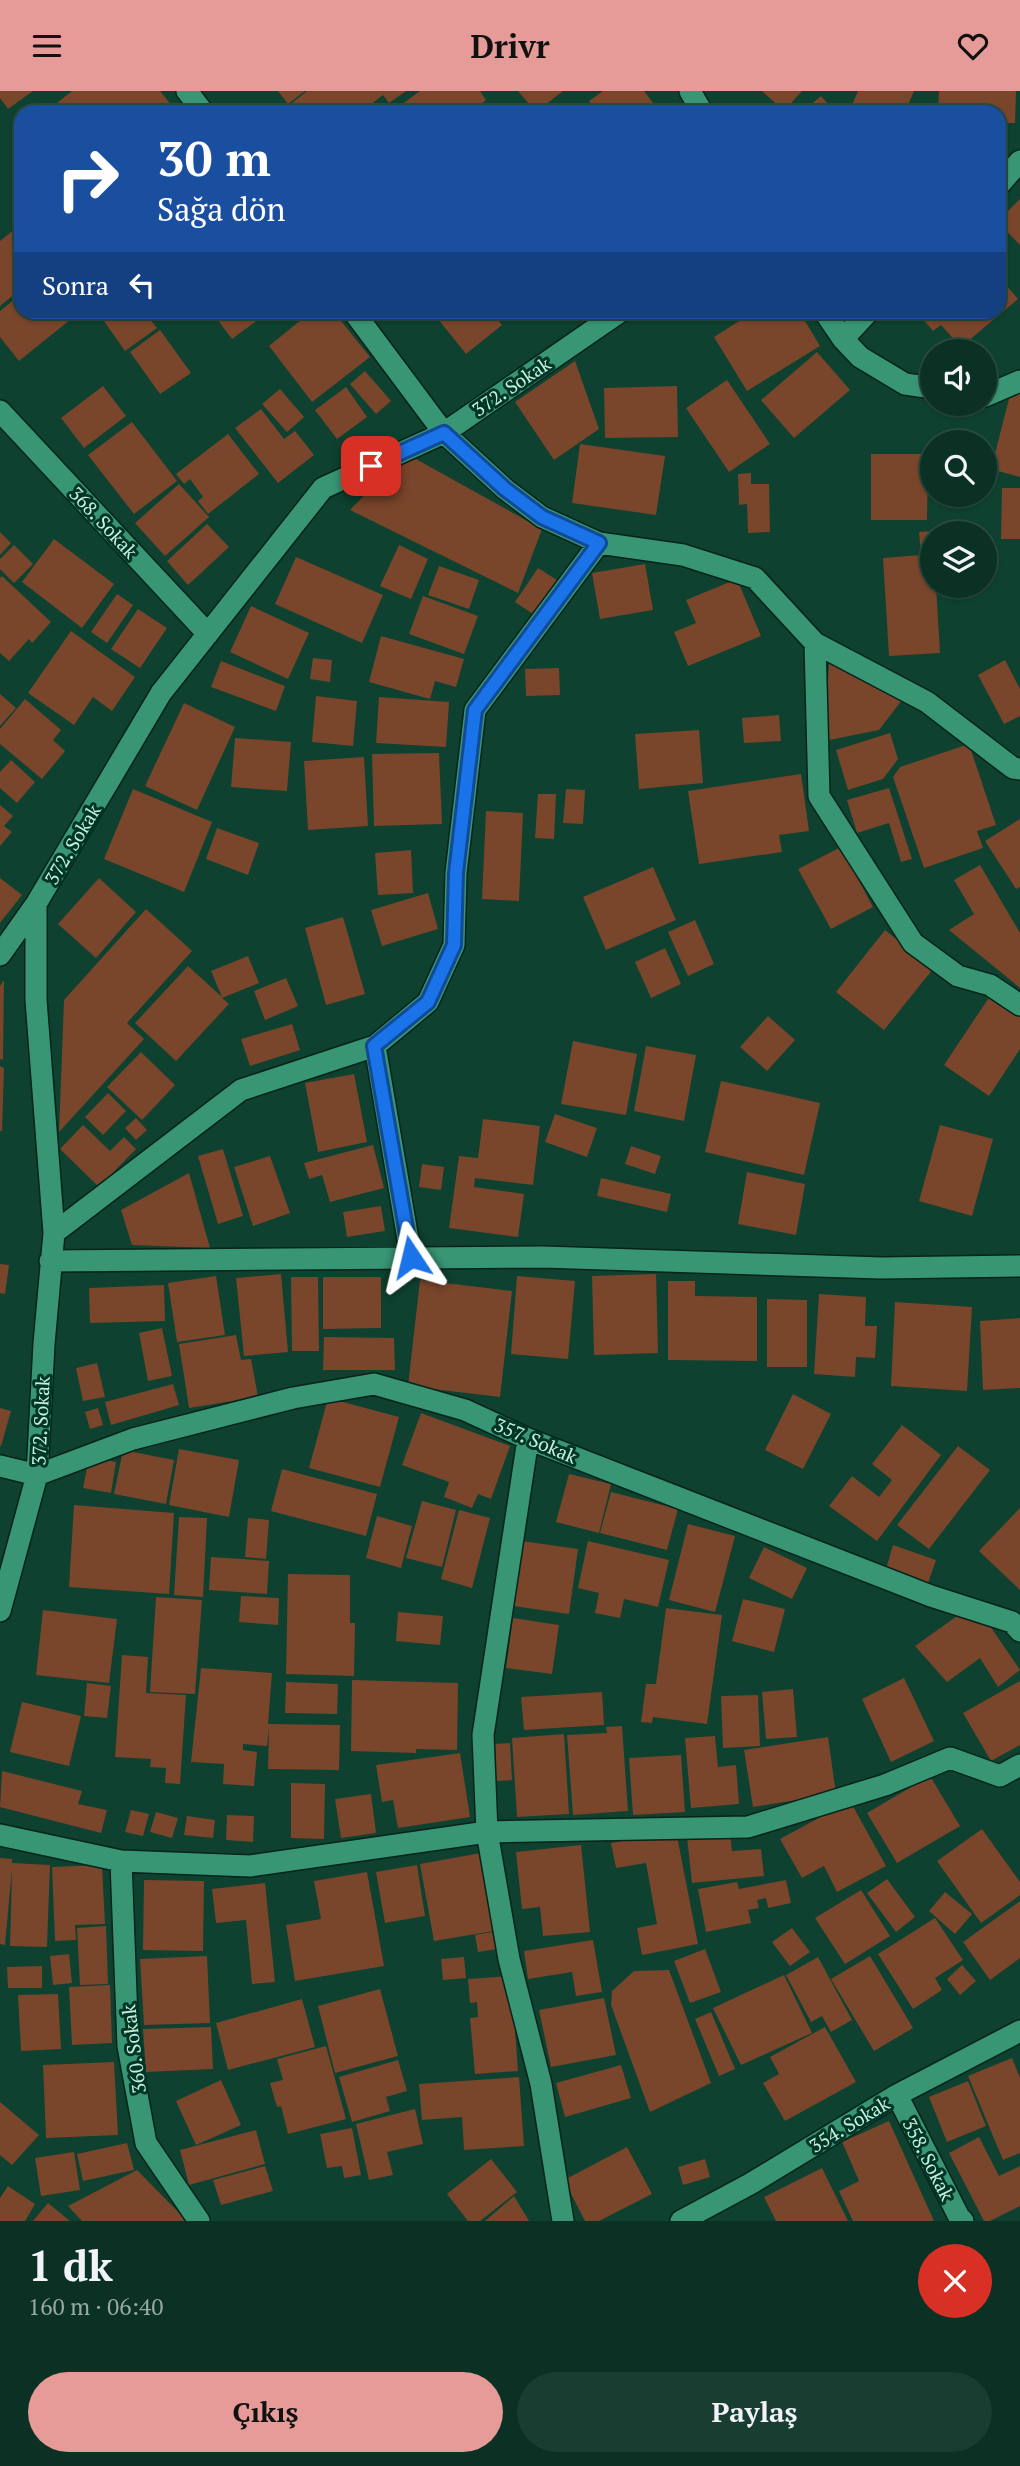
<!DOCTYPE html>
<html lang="tr">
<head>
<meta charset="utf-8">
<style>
	:root { --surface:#0a3124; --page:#183d31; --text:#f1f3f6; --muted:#99a9a6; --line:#2a4c41; --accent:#e69b98 }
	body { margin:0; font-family:"PT Serif",serif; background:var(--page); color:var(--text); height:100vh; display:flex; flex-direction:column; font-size:26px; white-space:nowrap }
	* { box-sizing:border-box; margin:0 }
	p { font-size:23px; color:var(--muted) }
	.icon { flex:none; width:38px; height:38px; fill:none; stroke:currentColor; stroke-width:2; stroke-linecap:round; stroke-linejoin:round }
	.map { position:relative; height:2130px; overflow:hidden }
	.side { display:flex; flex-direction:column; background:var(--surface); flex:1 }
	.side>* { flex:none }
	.top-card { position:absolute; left:14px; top:14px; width:992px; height:214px; border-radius:21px; box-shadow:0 2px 5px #0004,0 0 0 2px var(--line); background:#1a4fa0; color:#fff; overflow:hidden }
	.tools { position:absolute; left:920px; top:248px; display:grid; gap:14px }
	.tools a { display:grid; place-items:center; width:77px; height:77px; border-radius:50%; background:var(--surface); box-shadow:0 2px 5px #0004,0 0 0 2px var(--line); font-size:35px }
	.pin { position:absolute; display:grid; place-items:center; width:60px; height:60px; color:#fff; margin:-30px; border-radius:14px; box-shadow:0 4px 10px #0006 }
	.me { position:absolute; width:77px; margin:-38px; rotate:350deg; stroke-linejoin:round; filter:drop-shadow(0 0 5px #0008) }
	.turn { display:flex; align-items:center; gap:24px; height:147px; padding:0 28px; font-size:32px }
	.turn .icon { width:91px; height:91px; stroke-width:2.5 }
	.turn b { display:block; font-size:49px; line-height:60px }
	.then { display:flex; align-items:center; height:66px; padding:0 28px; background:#0003; gap:14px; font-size:26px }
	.round { display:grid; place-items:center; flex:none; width:74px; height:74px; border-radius:37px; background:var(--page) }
	.head { display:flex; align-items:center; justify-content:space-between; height:119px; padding:0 28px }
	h1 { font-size:42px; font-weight:700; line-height:52px }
	.primary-button { display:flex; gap:14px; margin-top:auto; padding:14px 28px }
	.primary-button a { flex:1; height:80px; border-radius:42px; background:var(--accent); color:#111; font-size:28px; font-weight:700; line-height:80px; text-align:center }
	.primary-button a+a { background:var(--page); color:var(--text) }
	header { display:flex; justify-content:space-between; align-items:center; height:91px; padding:0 28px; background:var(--accent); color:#111; font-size:32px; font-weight:700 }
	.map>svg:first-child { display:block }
	.building { fill:#79452b }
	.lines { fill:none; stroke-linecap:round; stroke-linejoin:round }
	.minor-casing { stroke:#07241a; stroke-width:24 }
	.minor { stroke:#389675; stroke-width:21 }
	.route-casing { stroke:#114b97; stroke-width:18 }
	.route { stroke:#1a73e8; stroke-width:12 }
	.labels { text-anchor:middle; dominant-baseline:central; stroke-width:6; stroke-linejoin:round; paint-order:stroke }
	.street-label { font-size:19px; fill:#c6f0dd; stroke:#003626 }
</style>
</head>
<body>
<header><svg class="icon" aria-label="menu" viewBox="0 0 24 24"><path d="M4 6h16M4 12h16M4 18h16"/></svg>Drivr<svg class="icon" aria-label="heart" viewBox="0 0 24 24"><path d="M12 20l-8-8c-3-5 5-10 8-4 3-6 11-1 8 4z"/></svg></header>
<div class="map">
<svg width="1020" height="2130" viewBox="0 0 1020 2130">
	<rect width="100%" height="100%" fill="#0e4130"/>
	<path class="building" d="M0,0H33L8,18L0,7Z
		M72,0H160L177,21H65L57,12Z
		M278,0H305L288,13Z
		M307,0H406L389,12L383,4L361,21H291L287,16Z
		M420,0H480L486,9L470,21H400L397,17Z
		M518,0H563L536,21Z
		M603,0H644L660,21H597L589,10Z
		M762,0H802L784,20Z
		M858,0H914L905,21H866L852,14Z
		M939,0H1016L1015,32H999V21H938Z
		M821,5L835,21H802Z
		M1020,108V154L999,132V129Z
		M21,133V198L0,215V150Z
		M999,186L1018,208L961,256L941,234L933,240L916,220H999Z
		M21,203V220H81L19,270L0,246V220Z
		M102,220H144L157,237L125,260L99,223Z
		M211,220H270L232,248Z
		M312,220H333L370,266L312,311L269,255Z
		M437,220H463L465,223L469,220H491L502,234L466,263L434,223Z
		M755,220H799L820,255L747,300L714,246Z
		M160,239L191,282L160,303L130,261Z
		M817,261L850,299L794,347L761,309Z
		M575,270L599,338L554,369L515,311Z
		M365,280L391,310L376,323L350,293Z
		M727,289L770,353L729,381L686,317Z
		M103,295L126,325L84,357L61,327Z
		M677,295L678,346L605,347L604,297Z
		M346,296L367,326L337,348L315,319Z
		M280,298L304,326L287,341L262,313Z
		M1011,300L1020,302V386L991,378Z
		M261,318L284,348L295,340L314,364L278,392L235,337Z
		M132,331L177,390L134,423L88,364Z
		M228,343L259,383L208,423L198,410L203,406L190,388L184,393L176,383Z
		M580,353L665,365L656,424L572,412Z
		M405,362L542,438L518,502L350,419L377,391L385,400L396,389L387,381Z
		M871,363H928L927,429H871Z
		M751,382V393H769L770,441L748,442L747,413L739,414L738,383Z
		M179,393L209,426L165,465L135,432Z
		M1002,397H1020V448H1001Z
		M207,433L229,456L188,494L167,470Z
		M981,437V443H933V495H936L940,562L889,565L883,467L921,464L919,441Z
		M0,441L11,452L0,464Z
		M54,448L114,493L82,537L22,491Z
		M14,454L33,473L14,492L0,478V468Z
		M399,454L428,468L411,508L380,495Z
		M296,466L383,504L362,552L275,513Z
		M645,473L653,519L600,528L592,482Z
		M439,475L479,489L469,518L428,504Z
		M538,477L557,489L533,523L515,511Z
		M2,485L51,531L32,552L29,548L9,570L0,562V487Z
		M737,488L761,545L688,575L674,541L696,532L686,509Z
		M117,503L133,514L107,552L91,541Z
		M423,505L478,525L464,563L409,543Z
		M251,515L309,542L288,588L230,561Z
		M138,518L167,537L140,577L111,558Z
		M71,540L135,586L112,620L93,606L74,634L28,602Z
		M381,545L464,568L456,596L435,590L430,608L369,591Z
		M313,567L332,569L330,591L310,588Z
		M1005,569L1020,598V625L1004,633L978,584Z
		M221,570L285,595L276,620L211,596Z
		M829,573L890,599L902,609L879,639L824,650Z
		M559,577L560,604L526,605L525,578Z
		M0,603L16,617L0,635Z
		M316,605L357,610L353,655L312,651Z
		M379,606L449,611L446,656L376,652Z
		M25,608L61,639L53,649L65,660L42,688L0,653V638Z
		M184,612L235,636L197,719L145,695Z
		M779,624L781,650L744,652L742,627Z
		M699,639L703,692L639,698L635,643Z
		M890,642L898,668L883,688L848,699L836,659Z
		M235,647L291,651L287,700L231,696Z
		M969,653L996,734L977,740L983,757L924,777L893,686L900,676Z
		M439,662L442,733L374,735L372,663Z
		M364,666L368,735L308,739L304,670Z
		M11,669L35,691L17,712L0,697V681Z
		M801,683L809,740L779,744L782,761L699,773L688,700Z
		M889,697L912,768L901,771L889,732L857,742L847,709Z
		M133,698L212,731L184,801L104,768Z
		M566,698L585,699L583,733L563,732Z
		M538,703H556L554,748L535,747Z
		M0,714L13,725L4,735L12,741L0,755Z
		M486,720L523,722L519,810L482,808Z
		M1020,728V796L1016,798L985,750Z
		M217,737L259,752L248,784L206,768Z
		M841,756L873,816L831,838L798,778Z
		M411,759L413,802L378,804L375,762Z
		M980,774L1020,842V897L949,839L974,823L954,789Z
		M653,776L676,829L606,859L583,806Z
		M0,787L22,804L0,832Z
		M99,787L136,821L96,867L58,833Z
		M428,802L438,838L382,855L371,819Z
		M146,818L192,860L127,932L144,948L59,1041L64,909Z
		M343,826L365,903L326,914L305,837Z
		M695,829L714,873L688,885L668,841Z
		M885,839L933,878L884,939L836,901Z
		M665,857L681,893L651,907L635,871Z
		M248,865L259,892L222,907L229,913L176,970L135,932L188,875L222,906L211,880Z
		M286,887L298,915L265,929L254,900Z
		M4,889L3,969L0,968V895Z
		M990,905L1020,925V958L989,1005L944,974Z
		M768,925L795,949L767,980L740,956Z
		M292,933L300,959L250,975L241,948Z
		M573,950L637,963L626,1024L561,1013Z
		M646,955L696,964L684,1030L634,1020Z
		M141,961L175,994L142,1029L107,996Z
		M0,975L4,977L2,1040H0Z
		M354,983L367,1051L318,1061L305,992Z
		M721,990L820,1012L804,1084L705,1061Z
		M108,1002L126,1020L103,1044L85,1026Z
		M555,1023L597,1037L587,1066L545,1051Z
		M136,1027L147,1039L136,1049L125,1037Z
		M483,1028L540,1035L533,1094L475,1087L474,1096L524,1103L518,1146L449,1137L459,1065L478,1067Z
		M83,1034L110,1060L124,1046L136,1058L99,1096L60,1058Z
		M940,1034L993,1048L972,1125L919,1110Z
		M373,1054L384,1097L330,1111L322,1084L309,1088L304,1072Z
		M631,1055L661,1065L655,1083L625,1073Z
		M223,1058L243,1125L218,1133L198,1065Z
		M270,1065L290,1122L253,1135L234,1076Z
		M422,1073L444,1076L441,1099L419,1096Z
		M747,1081L805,1093L796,1144L738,1133Z
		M189,1082L210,1157L132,1154L121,1119Z
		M601,1087L671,1103L667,1121L597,1105Z
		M381,1115L385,1140L347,1146L343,1121Z
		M0,1173L9,1174L5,1203L0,1202Z
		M281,1183L288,1261L244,1265L236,1187Z
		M656,1183L658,1262L594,1264L592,1185Z
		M216,1185L225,1244L177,1251L168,1192Z
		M517,1185L575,1190L568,1268L511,1263Z
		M291,1186H318L319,1260H292Z
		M323,1186H381V1237L323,1238Z
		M420,1189L512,1200L500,1306L408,1295Z
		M668,1190H695V1205L757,1206V1270L668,1269Z
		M164,1194L165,1230L90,1232L89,1197Z
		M819,1203L866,1206L865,1235H877L875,1267L856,1266L855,1286L814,1283Z
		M767,1208L807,1209V1276H767Z
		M895,1211L972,1216L967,1300L891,1295Z
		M1020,1227V1297L983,1299L980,1230Z
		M162,1237L172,1285L148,1290L139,1242Z
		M236,1244L241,1269L251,1268L258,1306L189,1317L179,1253Z
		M324,1246L394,1247L395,1279H323Z
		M97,1272L105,1306L83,1310L76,1277Z
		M173,1293L179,1314L111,1334L105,1311Z
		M793,1303L831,1323L803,1378L765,1359Z
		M328,1307L399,1326L380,1396L309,1377Z
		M0,1317L11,1320L1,1355H0Z
		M98,1317L103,1334L90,1338L85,1321Z
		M421,1322L510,1355L491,1408L478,1403L472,1417L444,1406L449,1391L402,1374Z
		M902,1334L941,1364L877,1450L829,1415L852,1385L879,1406L892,1389L872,1373Z
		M958,1355L990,1379L929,1458L897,1434Z
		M179,1358L239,1369L229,1426L169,1414Z
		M123,1359L174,1369L166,1413L114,1403Z
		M89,1366L116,1371L111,1402L83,1397Z
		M282,1378L377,1403L366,1445L271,1420Z
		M569,1383L611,1393L599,1442L556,1431Z
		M611,1401L678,1418L667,1459L600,1442Z
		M422,1410L456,1419L442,1476L406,1467Z
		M74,1414L174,1422L169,1503L69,1496Z
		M1020,1417V1499L979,1460Z
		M459,1419L490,1427L472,1497L441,1488Z
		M377,1425L412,1435L401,1477L366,1467Z
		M179,1426L207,1427L203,1506L174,1504Z
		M248,1427L269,1429L266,1468L245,1466Z
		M688,1433L735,1445L715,1521L669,1509Z
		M515,1449L578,1458L569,1523L507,1514Z
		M588,1450L669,1469L658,1516L624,1508L620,1527L595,1522L599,1502L578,1497Z
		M893,1454L936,1469L928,1492L886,1478Z
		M764,1456L807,1477L792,1508L749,1487Z
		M211,1466L269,1470L267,1503L209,1499Z
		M288,1483L350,1484V1532H355L354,1585L286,1583Z
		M241,1505L279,1507L278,1534L239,1531Z
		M156,1506L202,1509L195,1603L150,1601Z
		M743,1508L785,1518L774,1561L732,1550Z
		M666,1517L722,1524L707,1633L653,1626L652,1632L641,1631L646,1593H656Z
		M43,1519L117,1528L109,1592L36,1584Z
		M398,1521L443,1525L440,1554L396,1550Z
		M957,1525L990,1535L1020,1579L998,1596L980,1567L947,1591L915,1555Z
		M513,1527L559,1534L552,1583L506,1577Z
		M122,1564L148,1566L146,1602L186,1604L180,1693L165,1692L166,1677L150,1676L151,1668L115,1666Z
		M201,1577L272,1582L268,1633L340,1634L339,1679L268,1678L269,1637L267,1655L243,1653V1659L257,1661L254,1695L223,1693L224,1673L191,1671Z
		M904,1587L934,1650L891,1671L862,1608Z
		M352,1589L458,1592L457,1659L416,1658V1662L351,1660Z
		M1020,1590V1654L991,1670L963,1622Z
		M286,1591L338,1593L337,1623L285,1622Z
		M87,1592L111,1595L107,1627L84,1625Z
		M793,1598L797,1646L766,1648L762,1601Z
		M602,1601L604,1634L524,1639L521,1606Z
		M758,1604L760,1655L723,1657L721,1605Z
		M22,1611L81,1625L69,1675L10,1661Z
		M622,1635L628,1720L573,1724L567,1644L607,1642L606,1636Z
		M564,1643L569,1723L517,1726L512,1647Z
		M715,1645L718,1676L736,1674L739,1713L691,1717L685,1647Z
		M828,1646L836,1703L753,1716L744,1659Z
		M510,1652L512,1689L496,1690L495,1653Z
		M460,1662L470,1726L398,1737L393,1709L382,1711L376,1674Z
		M681,1664L685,1721L633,1724L629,1667Z
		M2,1680L82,1700L78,1713L107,1719L101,1742L0,1716Z
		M930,1685L960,1735L897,1772L867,1722Z
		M291,1692L325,1693L324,1748L291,1747Z
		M371,1703L376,1742L341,1747L335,1708Z
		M850,1710L886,1775L837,1801L824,1775L802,1787L780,1748Z
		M131,1719L149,1723L143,1745L125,1741Z
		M156,1721L178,1727L172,1747L150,1741Z
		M227,1724L254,1725L253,1751L226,1749Z
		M187,1725L215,1729L213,1747L184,1744Z
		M982,1738L1020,1791V1804L981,1832L937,1770Z
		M676,1740L698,1853L642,1864L637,1837L657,1833L646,1772L616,1777L611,1752Z
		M730,1742L732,1760L761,1758L764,1785L692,1792L687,1746Z
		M581,1754L590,1841L543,1845L540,1816L522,1818L516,1761Z
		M481,1762L494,1840L434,1850L420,1773Z
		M0,1767L12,1768V1772L50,1774L47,1856L10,1855L12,1778L5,1854L0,1853Z
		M102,1774L105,1833L75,1834L76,1849L55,1850L52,1776Z
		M417,1774L425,1825L385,1832L376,1781Z
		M367,1781L384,1875L295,1890L286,1834L321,1828L314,1790Z
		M887,1788L915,1826L896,1841L867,1802Z
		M144,1789L204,1790L203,1860L143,1859Z
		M786,1789L791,1812L768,1817L766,1807L757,1809L759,1817L748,1819L751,1832L706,1841L698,1798L737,1791L739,1798Z
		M265,1792L275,1891L252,1893L246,1829L216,1832L212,1798Z
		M861,1799L890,1845L845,1873L815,1827Z
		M945,1801L972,1823L955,1843L929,1820Z
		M1020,1810V1867L990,1889L963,1851Z
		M935,1827L963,1869L935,1887L942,1899L913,1918L878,1863Z
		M106,1835L108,1893L80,1894L77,1837Z
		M792,1837L810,1861L790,1875L772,1851Z
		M493,1841L497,1858L478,1861L475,1844Z
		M593,1849L602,1901L576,1905L572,1881L528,1888L524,1860Z
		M705,1858L721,1901L690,1912L674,1870Z
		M69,1863L72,1892L53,1894L50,1865Z
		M207,1865L210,1932L144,1934L140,1868Z
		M870,1865L913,1937L874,1960L831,1888Z
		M464,1866L466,1887L443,1889L441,1868Z
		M818,1866L852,1929L831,1941L822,1925L811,1931L786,1884Z
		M962,1874L976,1890L960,1904L947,1888Z
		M42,1875V1897H8L7,1876Z
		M669,1879L711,1992L650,2021L611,1914L612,1900L634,1880Z
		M784,1884L812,1942L741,1974L713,1917Z
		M511,1885L518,1980L475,1983L470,1927L478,1926L477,1911L470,1912L468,1888Z
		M110,1894L112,1952L72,1954L69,1896Z
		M380,1898L398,1965L335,1982L318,1915Z
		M58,1903L61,1958L21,1960L18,1904Z
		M604,1907L616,1964L551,1976L539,1919Z
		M302,1908L315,1956L228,1979L216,1932Z
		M711,1921L735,1978L719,1985L695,1928Z
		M211,1936L213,1978L146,1981L143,1938Z
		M825,1936L856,1991L785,2030L763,1992L779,1983L770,1966Z
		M326,1955L346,2028L288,2043L281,2015L277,2016L270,1992L283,1989L277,1968Z
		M1012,1967L1020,1987V2062L1003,2069L968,1985Z
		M398,1969L407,2000L386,2006L390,2020L352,2031L339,1986Z
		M114,1971L118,2044L46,2047L43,1974Z
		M621,1974L631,2007L565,2026L556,1992Z
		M519,1986L524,2055L464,2059L462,2026L422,2029L419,1993Z
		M221,1989L241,2034L196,2054L176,2010Z
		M968,1990L986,2035L947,2051L929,2006Z
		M0,2011L39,2044L12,2074L0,2064Z
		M415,2018L423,2053L387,2061L393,2084L369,2089L356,2033Z
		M889,2030L934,2130H853L839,2100L859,2090L842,2051Z
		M352,2037L361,2084L344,2087L342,2075L327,2077L320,2043Z
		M256,2039L265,2073L189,2094L180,2059Z
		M979,2046L999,2085L1020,2075V2115L990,2130H984L949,2062Z
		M127,2052L134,2079L83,2090L77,2063Z
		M627,2056L652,2103L599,2130H585L564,2089Z
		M74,2061L80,2099L41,2105L35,2067Z
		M491,2068L517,2101L480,2130H468L447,2103Z
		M705,2068L710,2086L683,2094L678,2076Z
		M265,2075L273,2100L221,2114L213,2089Z
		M822,2077L848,2130H776L764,2106Z
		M137,2079L187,2130H82L68,2115Z
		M8,2095L35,2113L25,2130H0V2107Z
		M514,2105L529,2130H485Z
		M48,2112L70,2130H33Z"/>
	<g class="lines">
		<g class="minor-casing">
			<path id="minor" d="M187,0L203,21
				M690,0L702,21
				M999,94L1020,70
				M353,220L444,342L505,398L542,426L599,452L683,464L755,487L815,552L927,611L1013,677L1020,678
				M824,220L843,248L860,266L905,293L933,297
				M843,248L869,220
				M985,305L1020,290
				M0,320L208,543
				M815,552L819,705L913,852L958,885L990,894L1020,914
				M0,864L36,813
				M375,955L411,1166
				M54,1142L241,999L375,955L428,911L454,854L456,782L475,619L599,452
				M50,1170L543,1166L881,1177L1020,1175
				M528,1348L483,1644L487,1741L509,1868L541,1993L563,2130
				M0,1375L37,1384L133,1348L293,1307L374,1293L465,1319L528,1348L931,1505L1012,1531L1020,1540
				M0,1520L37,1384L44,1253L54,1142L36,909V813L161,602L323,397L444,342L621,220
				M0,1744L121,1770L250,1775L487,1741L748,1736L885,1694L950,1667L1000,1685L1020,1674
				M121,1770L128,1955L146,2052L199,2130
				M897,2004L959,2126L963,2130
				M681,2130L750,2093L897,2004L1020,1940"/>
		</g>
		<use href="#minor" class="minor"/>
	</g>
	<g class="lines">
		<g class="route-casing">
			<path id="route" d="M371,375L444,342L505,398L542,426L599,452L475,619L456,782L454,854L428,911L374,955L411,1166"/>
		</g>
		<use href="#route" class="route"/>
	</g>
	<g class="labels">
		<g class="street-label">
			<text transform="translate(511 295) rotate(-34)">372. Sokak</text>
			<text transform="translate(104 431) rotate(47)">368. Sokak</text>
			<text transform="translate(72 753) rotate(-59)">372. Sokak</text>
			<text transform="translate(40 1330) rotate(-87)">372. Sokak</text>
			<text transform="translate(536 1349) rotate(23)">357. Sokak</text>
			<text transform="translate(133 1958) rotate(-97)">360. Sokak</text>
			<text transform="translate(849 2033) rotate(-31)">354. Sokak</text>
			<text transform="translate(929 2068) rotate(63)">358. Sokak</text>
		</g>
	</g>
</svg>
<div class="tools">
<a><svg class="icon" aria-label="sound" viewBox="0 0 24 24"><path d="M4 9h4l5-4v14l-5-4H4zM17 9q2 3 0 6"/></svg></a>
<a><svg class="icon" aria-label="search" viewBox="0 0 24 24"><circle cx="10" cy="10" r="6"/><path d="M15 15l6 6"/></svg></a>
<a><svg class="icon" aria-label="layers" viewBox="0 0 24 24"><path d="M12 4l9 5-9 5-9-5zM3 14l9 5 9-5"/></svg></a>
</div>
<div class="pin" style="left:371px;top:375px;background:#d93025"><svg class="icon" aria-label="arrive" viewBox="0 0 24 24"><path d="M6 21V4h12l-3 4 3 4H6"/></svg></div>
<svg class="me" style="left:411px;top:1166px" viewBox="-20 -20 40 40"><path d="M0-17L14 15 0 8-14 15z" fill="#1a73e8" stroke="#fff" stroke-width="4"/></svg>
<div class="top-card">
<div class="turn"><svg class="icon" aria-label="right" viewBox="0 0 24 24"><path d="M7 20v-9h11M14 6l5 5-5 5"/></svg><div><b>30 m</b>Sağa dön</div></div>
<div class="then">Sonra<svg class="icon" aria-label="left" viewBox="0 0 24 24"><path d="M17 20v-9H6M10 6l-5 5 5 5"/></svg></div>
</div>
</div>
<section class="side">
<div class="head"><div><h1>1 dk</h1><p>160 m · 06:40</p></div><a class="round" style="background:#d93025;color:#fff"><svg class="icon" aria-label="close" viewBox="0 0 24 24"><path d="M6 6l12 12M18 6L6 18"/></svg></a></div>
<div class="primary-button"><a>Çıkış</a><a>Paylaş</a></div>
</section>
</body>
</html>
